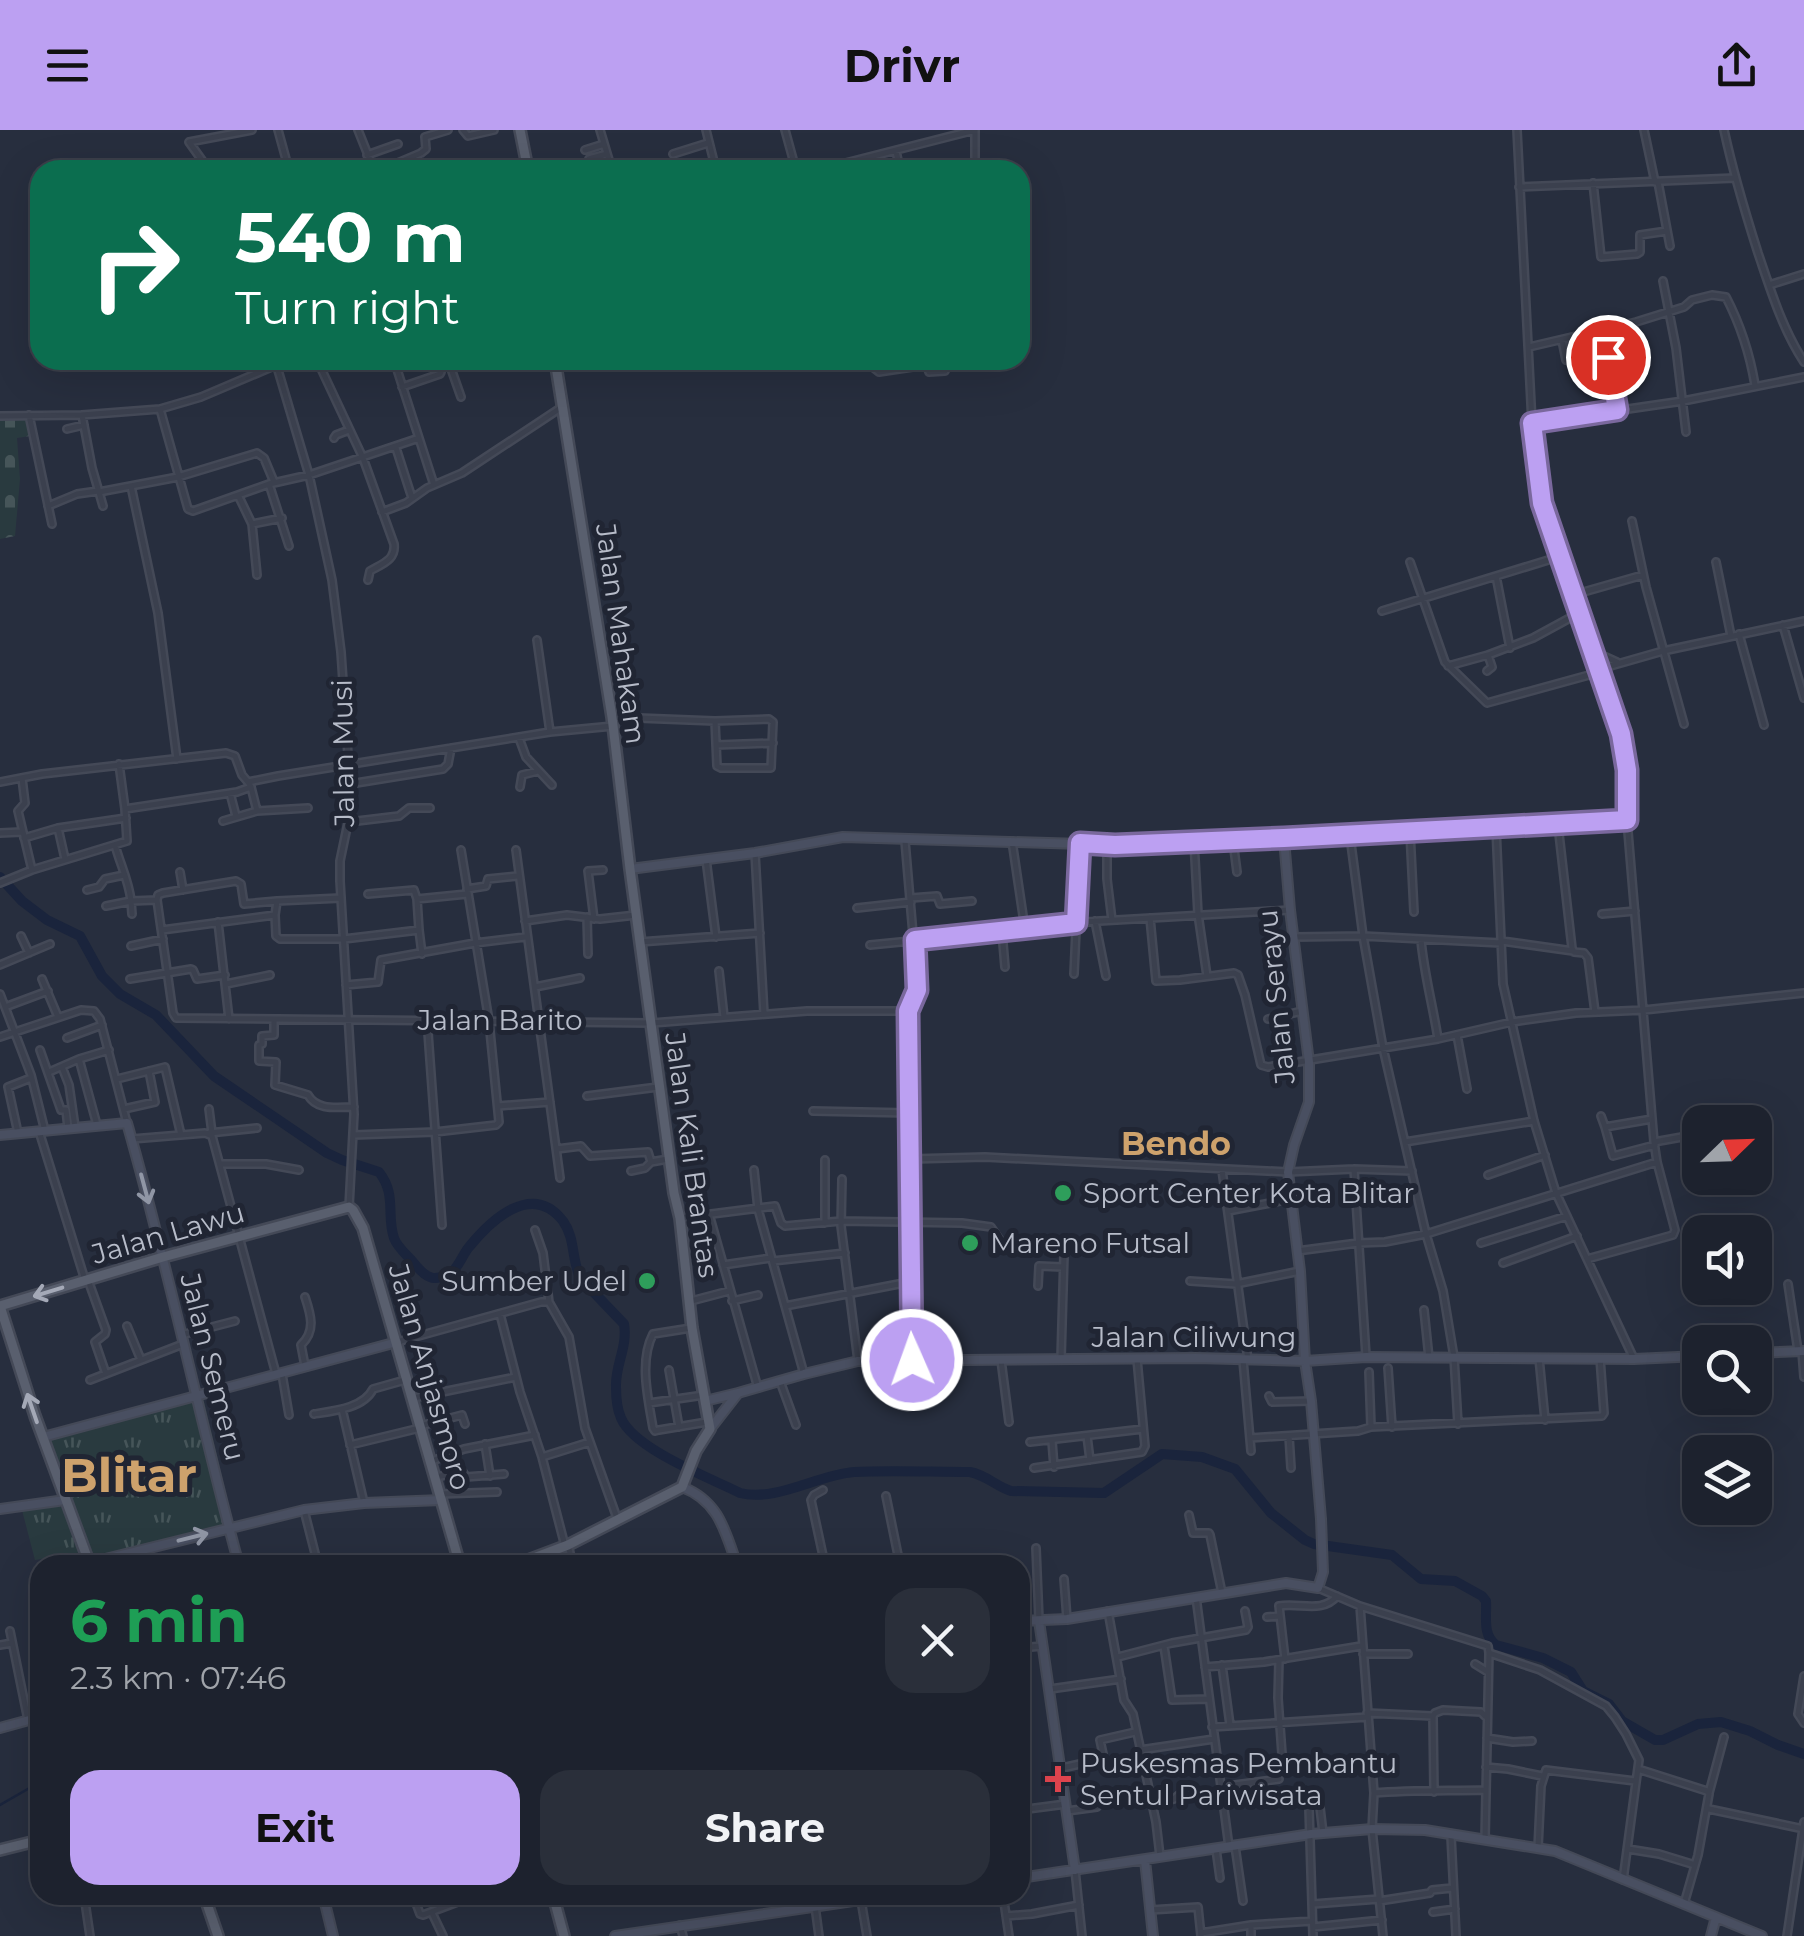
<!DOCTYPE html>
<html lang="en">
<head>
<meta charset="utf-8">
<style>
	:root { --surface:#1d222e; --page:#2a2f3a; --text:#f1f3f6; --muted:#a0a4aa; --line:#3b3f4a; --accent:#bca0f2 }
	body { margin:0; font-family:Montserrat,sans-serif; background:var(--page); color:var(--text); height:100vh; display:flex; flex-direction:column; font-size:38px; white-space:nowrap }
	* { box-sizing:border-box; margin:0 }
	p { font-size:32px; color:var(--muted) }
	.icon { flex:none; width:55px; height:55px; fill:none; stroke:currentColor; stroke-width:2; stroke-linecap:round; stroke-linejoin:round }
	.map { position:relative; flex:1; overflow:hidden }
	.side { position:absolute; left:30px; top:1425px; width:1000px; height:350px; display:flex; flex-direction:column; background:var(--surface); border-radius:30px; box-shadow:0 10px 40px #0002,0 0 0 2px var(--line) }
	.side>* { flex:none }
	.banner { position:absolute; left:30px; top:30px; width:1000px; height:210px; border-radius:30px; box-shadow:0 10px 40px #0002,0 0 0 2px var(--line); background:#0b6e4f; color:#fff; overflow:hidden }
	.needle { width:65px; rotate:67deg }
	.buttons { position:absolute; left:1682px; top:975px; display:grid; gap:20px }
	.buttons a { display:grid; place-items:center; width:90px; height:90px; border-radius:20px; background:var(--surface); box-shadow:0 10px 40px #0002,0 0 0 2px var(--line); font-size:50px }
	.pin { position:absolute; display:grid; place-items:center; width:85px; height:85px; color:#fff; margin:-42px; border:5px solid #fff; border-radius:50%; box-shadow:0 2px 10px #0007 }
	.me { position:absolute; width:110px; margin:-55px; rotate:358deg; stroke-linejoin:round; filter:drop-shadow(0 0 8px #0008) }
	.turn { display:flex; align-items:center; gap:35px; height:210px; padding:0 40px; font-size:45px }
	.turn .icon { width:130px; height:130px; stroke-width:2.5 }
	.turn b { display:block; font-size:70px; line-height:85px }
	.round { display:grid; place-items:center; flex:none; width:105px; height:105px; border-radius:30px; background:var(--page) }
	.headline { display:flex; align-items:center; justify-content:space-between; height:170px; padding:0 40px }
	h1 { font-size:60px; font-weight:700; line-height:75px; color:#1e9e55 }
	.action { display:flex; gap:20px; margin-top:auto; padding:20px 40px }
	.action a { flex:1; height:115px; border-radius:30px; background:var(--accent); color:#111; font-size:40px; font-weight:700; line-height:115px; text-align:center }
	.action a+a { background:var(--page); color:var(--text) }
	header { display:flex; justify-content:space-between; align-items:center; height:130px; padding:0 40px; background:var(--accent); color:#111; font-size:45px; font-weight:700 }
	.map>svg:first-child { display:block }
	.grass { fill:url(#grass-tufts) }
	.cemetery { fill:url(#cemetery-stones) }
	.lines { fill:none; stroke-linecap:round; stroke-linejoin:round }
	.stream { stroke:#1a243c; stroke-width:2.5 }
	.river { stroke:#1a243c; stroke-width:10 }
	.street-casing { stroke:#444957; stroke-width:10 }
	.secondary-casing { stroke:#444957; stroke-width:12 }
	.primary-casing { stroke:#444957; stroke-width:14 }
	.street { stroke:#3b404e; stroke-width:5 }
	.secondary { stroke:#494f61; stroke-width:8 }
	.primary { stroke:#595f6e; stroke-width:9 }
	.oneway { stroke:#9096a5 }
	.oneway2 { stroke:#a4a9b7 }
	.route-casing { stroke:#7a689d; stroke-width:25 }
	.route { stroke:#bca0f2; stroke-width:18 }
	.leisure-dot { fill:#2e9e5b; stroke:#202533; stroke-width:4 }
	.health-dot { fill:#e0444e; stroke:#202533; stroke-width:4 }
	.labels { text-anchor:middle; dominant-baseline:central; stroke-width:10; stroke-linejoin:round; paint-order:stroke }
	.street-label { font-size:28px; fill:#b7bcc9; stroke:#202533 }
	.poi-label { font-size:28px; fill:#b7bcc9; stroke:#202533; text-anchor:start }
	.quarter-label { font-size:32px; font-weight:bold; fill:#cea26c; stroke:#202533 }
	.town-label { font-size:48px; font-weight:bold; fill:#cea26c; stroke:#202533 }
</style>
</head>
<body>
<header><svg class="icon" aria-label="menu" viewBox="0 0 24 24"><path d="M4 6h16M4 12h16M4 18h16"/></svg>Drivr<svg class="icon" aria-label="share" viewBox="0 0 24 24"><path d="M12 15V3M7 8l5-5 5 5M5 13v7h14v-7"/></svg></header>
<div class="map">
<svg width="1804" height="1806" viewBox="0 0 1804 1806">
	<defs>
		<pattern id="grass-tufts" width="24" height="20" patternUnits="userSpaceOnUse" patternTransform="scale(2.5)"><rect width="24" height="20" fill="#293a3f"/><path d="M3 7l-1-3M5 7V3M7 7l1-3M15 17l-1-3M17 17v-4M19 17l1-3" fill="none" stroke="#465559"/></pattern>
		<pattern id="cemetery-stones" width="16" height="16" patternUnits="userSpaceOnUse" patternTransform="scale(2.5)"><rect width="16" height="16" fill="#293a3f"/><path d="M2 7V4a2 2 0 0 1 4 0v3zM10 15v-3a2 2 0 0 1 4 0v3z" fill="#465559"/></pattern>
	</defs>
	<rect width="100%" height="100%" fill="#272e3e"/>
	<path class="grass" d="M202,1263L233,1393L90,1431L45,1309Z
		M53,1375L61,1377L69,1389L82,1422L35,1430L22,1380Z"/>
	<path class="cemetery" d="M27,288L30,306L17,308L20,349L15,406L0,409V289Z"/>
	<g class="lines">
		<path class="stream" d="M0,1675L40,1652"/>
		<path class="river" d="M0,747L22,771L47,790L80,806L102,846L120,864L156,885L214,946L327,1023L342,1030L379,1042C397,1065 386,1084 394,1108C397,1117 407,1125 413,1132C417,1137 424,1145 430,1147C436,1150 446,1146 452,1142C459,1136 463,1124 469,1117C491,1090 532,1051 563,1091C576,1109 571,1131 581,1149L624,1194C628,1217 615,1235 616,1257C616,1266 617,1279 621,1288C634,1319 710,1348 740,1363C776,1372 817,1345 854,1342C892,1340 931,1342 970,1342C986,1345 996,1356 1011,1361L1104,1363L1162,1324L1202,1327L1235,1339L1271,1383L1305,1410L1314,1414L1392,1425L1421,1449L1455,1451L1482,1466L1486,1471C1487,1486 1482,1505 1496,1515L1543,1528L1571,1542L1583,1561L1609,1574L1622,1591L1655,1610H1663L1698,1594L1721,1592L1750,1601L1778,1615L1804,1624"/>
		<g class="street-casing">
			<path id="street" d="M278,0L289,40
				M358,0L374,40
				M463,0L468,6L494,0
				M600,0L612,40
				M706,0L716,40
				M785,0L796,40
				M1517,0L1532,293L1538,353L1542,373L1558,427L1621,604L1627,640V690L1654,1012L1657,1032L1675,1100L1673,1105L1587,1129
				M1644,0L1655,52
				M1724,0C1733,42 1745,82 1758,123C1771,161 1782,198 1804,232
				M585,20L604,14
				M896,21L900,40
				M673,24L708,13
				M367,25L398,14
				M589,29L607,24
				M209,40L189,12L252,0
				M381,40L421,23L426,19L425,7L448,0
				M818,40L975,0
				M975,40V0
				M1658,52L1670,116
				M1593,53L1601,127L1637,124L1640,122V105L1667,101
				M1519,57L1735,48
				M1663,151L1676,218L1686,302
				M1769,155L1804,144
				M1603,200L1617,280
				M1562,210L1566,230
				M1529,217L1636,192L1684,177L1692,170L1712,165L1726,167C1740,194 1750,225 1755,255
				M252,230L257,243
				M275,230L309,345L332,450L341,522L350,654V683L340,731V751L354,984L349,1077
				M317,230L363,328L394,414C396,430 382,434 370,441L368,450
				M394,230L434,355
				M448,230L461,267
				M873,230L874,238L879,242L926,235
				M925,230L929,242L945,241
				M450,235L463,230
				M402,257L440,244L441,242L437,230
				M160,279L188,379L193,381L269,354L309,345L419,308
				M29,285L52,394
				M82,285L92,338L103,376
				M0,286L82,285L160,279L201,267L288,230
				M1532,293L1683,271L1804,247
				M67,299L84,295
				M334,308L336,305L349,300
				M396,318L412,368
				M269,354L289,416
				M131,356L158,483L177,629
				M99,362L178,347L257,323L264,328L274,352
				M238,365L252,394L257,445
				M48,376L77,364L98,361
				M382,382L406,373L427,358L462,343L562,277
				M1632,391L1646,457L1684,594
				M252,394L282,388
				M1410,432L1445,532L1487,573L1600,542
				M1716,432L1731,506
				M1496,446L1510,518
				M1573,465L1643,445
				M1382,481L1558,427
				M1783,495L1804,568
				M1739,504L1764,595
				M537,510L550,602
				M1593,521L1617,532
				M1448,536L1488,525
				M1600,539L1663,521L1804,491
				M1487,541L1492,537L1488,525L1533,508L1579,483
				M613,587L715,591L769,589L773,592L771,638H721L717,636L715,591
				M519,608L526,627L552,655
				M716,615L773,613
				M119,634L125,679
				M22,648L25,673L18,681L32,740
				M0,652L42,644L226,623L235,626L242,645L248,652
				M350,654L443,639L448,634L451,618
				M520,657L522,645L538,641
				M230,663L236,686
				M257,681L308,678
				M223,691L257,681L251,657
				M349,692L399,686L409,678H430
				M1558,695L1572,818L1574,822L1584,823L1588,828L1595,882
				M58,698L65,729
				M1496,698L1503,854L1534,991L1556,1063L1634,1229
				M1410,702L1414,782
				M0,703L22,702
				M1350,706L1363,806L1383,918L1426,1104L1443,1161L1454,1227L1458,1294
				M24,708L58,698L126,688
				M1285,709L1627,690
				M905,711L917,851V860L908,881L912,1230
				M1012,711L1025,799
				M1194,711L1198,784L1207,846
				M1233,711L1237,742
				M115,715C120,734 129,751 131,771L157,770L173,883L176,888L652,893L807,881H908
				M1107,715V749L1112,790
				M516,720L560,1048
				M755,723L764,884
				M706,729L716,807
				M180,742L183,760
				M0,753L32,740L127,711L125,679L237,662L251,657L248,652L278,646L550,602L613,596
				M467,759L486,756L488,749L517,746
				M87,760L99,757L105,749L124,745
				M911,768L937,766L940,774L972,771
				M417,769L467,764
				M157,770L158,765L163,763L236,751L241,754L244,774L277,771
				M106,776L131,771L132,784
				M857,778L911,772
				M1602,784L1635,781
				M275,785L277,771L341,768
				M587,787L588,824
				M1150,788L1156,851L1180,850L1234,843L1238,845L1245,865L1261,935L1268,937L1438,909L1512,892L1576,883L1644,880L1804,863
				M594,789L588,741L603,740
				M525,791L567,785L600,789L636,785
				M1095,791L1106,846
				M218,792L229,889
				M162,800L275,785L276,806L280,809H344L419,800L417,769L414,760L368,764
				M419,800L422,824
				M1002,802L1005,837
				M21,806L29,823
				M1295,807L1363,806L1501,813
				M1421,810C1424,844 1433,876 1438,909
				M1502,811L1573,821
				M640,812L760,803
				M870,815L1002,802L1065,793L1290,780
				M131,816L163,809
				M0,835L50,814
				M719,841L724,887
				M1074,844L1080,713
				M42,849L58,887
				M130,849L191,839L193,840L197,849L225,845
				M226,854L270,845
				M346,855L378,852L381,830L475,813L525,807
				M535,857L580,848
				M0,864L31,945L45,1001
				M5,877L48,861
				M274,889V905L262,906V914L259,915V931L276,932L275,955L308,965C317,981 337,977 354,977
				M427,889L442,1095
				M1268,889L1302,881
				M1457,905L1467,959
				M0,907L81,880L94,881L100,889L127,993
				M67,908L102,895
				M40,920L61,980H66L68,998
				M62,937L69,955L75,997
				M49,942L79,929
				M117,949L165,937L181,1005
				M587,966L658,957
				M498,976L550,972
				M124,979L155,972L149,941
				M209,979L212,1003
				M813,981L909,983
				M1601,986L1605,997
				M1652,989L1605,997L1613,1026L1655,1015
				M97,995L79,929L109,920
				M39,1001L85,1150
				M18,1003L8,957L31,948
				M209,1003L257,998
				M354,1005L435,1002L496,995L499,992L489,891L461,720
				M132,1009L205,1003L212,1006L276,1244
				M1405,1012L1534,991
				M1654,1012L1682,1007
				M557,1019L581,1016L590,1026L648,1022L651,1032
				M911,1029L985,1027L1288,1042L1354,1039L1412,1041
				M825,1030V1093
				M220,1034H266L299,1040
				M1354,1039L1366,1226
				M754,1040L758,1079L804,1244
				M1222,1040L1248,1230
				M631,1041L645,1038L651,1032L668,1029
				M1488,1045L1545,1025
				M842,1049L841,1096L858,1231
				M1228,1081L1291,1069
				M709,1084L758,1258
				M680,1088L775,1076L781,1093L785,1096L841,1091L962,1093L991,1097L1004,1116L1058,1119L1064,1125L1061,1229
				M535,1100L543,1123L549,1172
				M1481,1113L1567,1086
				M1297,1121L1358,1113L1385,1112L1426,1104L1657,1032
				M773,1131L845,1123
				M1503,1133L1577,1106
				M723,1135L771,1128
				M88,1150L106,1200L105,1204L95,1212L106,1244
				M1190,1151L1236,1154L1300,1141
				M1788,1154L1798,1221
				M1038,1156L1039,1136L1063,1137
				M691,1171L729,1161
				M732,1171L758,1165
				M785,1176L909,1152
				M1424,1180L1429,1228
				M500,1184L520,1262L542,1327L565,1416
				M127,1196L141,1230
				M691,1198L653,1204C639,1231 648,1268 653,1298L655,1301L659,1300L707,1292
				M181,1205L235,1191
				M397,1212L541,1172H549L569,1207L585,1298L617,1388
				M1802,1221L1804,1247
				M1539,1228L1545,1290
				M1001,1230L1009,1292
				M1243,1230L1251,1321
				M305,1236L301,1215C316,1201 311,1185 305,1167
				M1388,1238L1392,1297
				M669,1240L679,1297
				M1369,1242L1371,1297
				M282,1244L289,1285
				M90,1250L183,1214
				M780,1251L796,1295
				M1269,1266L1272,1272L1311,1271
				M413,1268L516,1247
				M649,1273L704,1265
				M342,1279L364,1373
				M314,1284C334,1281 364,1278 373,1259L405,1250
				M420,1296L462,1285L465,1294
				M1087,1306L1090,1330
				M1289,1306L1291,1338
				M1250,1308L1358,1301L1371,1297L1602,1286L1604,1283L1600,1228
				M1052,1311L1054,1337
				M1030,1312L1143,1299
				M485,1314L490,1346
				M350,1315L420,1298
				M542,1327L590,1312
				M432,1331L464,1319L535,1305
				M1034,1338L1142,1322L1145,1316L1137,1229
				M435,1347L463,1342L466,1347L504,1344
				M823,1360L814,1365L811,1370L825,1435
				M440,1364L497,1362
				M886,1366L900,1435
				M304,1380L318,1435
				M1189,1385L1193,1403H1209L1210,1405L1222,1463
				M568,1415L573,1435
				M1036,1418L1039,1490
				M1064,1449L1067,1489
				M1318,1458L1360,1476L1488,1516L1489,1523L1540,1540L1606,1576L1615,1587L1626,1604L1639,1630L1623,1750
				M1196,1467L1229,1717
				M1360,1476L1374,1663L1372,1699L1383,1806
				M1108,1481L1124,1570L1133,1584L1156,1692L1160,1726
				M1267,1487L1280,1486
				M10,1501L28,1590
				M0,1515L12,1513
				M1164,1516L1172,1570L1208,1569
				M1020,1518L1042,1516
				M1363,1524H1408
				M1118,1527L1172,1513L1246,1500L1248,1497L1245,1481
				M1285,1529L1279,1476C1299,1472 1322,1484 1337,1466
				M1279,1530L1278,1568L1282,1624
				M1475,1534L1488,1542
				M1222,1535L1230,1595
				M1205,1537L1264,1532L1361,1516
				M1804,1546L1798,1584L1804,1593
				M1050,1559L1121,1549
				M1367,1583L1433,1586
				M1212,1597L1368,1587
				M1487,1608L1513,1612L1532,1611
				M1140,1620L1214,1609
				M1486,1637L1508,1639L1542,1646
				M1062,1638L1102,1629L1103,1624L1100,1610L1135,1602
				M1638,1639L1707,1661L1709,1664L1698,1725L1684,1774
				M1220,1657L1279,1649
				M1434,1662L1433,1586L1435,1583L1443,1580L1481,1582L1485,1586
				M1374,1663C1411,1660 1448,1661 1485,1660
				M1709,1663L1724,1607
				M1319,1669L1323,1703
				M1152,1675L1174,1669L1181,1663L1191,1661
				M1309,1678L1313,1806
				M1709,1679L1804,1699
				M1020,1680L1066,1674
				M1067,1681L1097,1677
				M1451,1706L1456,1806
				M1485,1709L1489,1523
				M1235,1716L1243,1771
				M1538,1718L1541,1656L1546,1640L1635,1651
				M1216,1719L1220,1748
				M1628,1719L1659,1724L1695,1735
				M1075,1740L1082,1806
				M84,1765L90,1806
				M413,1765L420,1784L423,1785L476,1765
				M1003,1765L1009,1806
				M861,1770L867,1806
				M1379,1771L1430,1763L1432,1760L1452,1758
				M1313,1774L1379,1769
				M815,1776L819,1806
				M1150,1780L1198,1777L1201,1806
				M1433,1782L1455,1779
				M432,1783L443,1806
				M1006,1786L1032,1784L1079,1775
				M680,1795L683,1806
				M1313,1797L1382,1790
				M1201,1803L1251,1795
				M1251,1806V1795L1312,1791
				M1787,1806L1804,1692"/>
		</g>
		<g class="secondary-casing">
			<path id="secondary" d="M630,739L755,723L843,707L1115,715L1284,709L1290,780L1309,932V972L1294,1015L1288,1042L1300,1141L1305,1231L1311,1271L1321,1389L1323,1442L1318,1458L1286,1453L1067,1489L1020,1491
				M0,1005L127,993C169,1139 199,1288 239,1435
				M1755,1223L1804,1221
				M705,1271L738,1263
				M710,1299L738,1263L804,1244L858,1231L1196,1228L1305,1231L1366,1227L1634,1229L1700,1226
				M43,1307L397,1212
				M682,1357C719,1371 725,1401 737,1435
				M0,1379L65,1370
				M89,1433L304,1380L364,1373L442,1370
				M1039,1491L1075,1740
				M0,1598L40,1587
				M1145,1730L1153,1806
				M1020,1748L1311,1704L1372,1699L1425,1700L1555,1721L1762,1806
				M323,1765L333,1806
				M615,1806L894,1765
				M1711,1806L1716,1787"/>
		</g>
		<g class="primary-casing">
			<path id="primary" d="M520,0L528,40
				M0,1176L163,1127L349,1077L353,1080L363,1098L460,1435
				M0,1176L35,1286L90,1435
				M515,1435L568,1415L682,1357L696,1321L710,1299L692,1198L680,1088L674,1063L630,739L612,587L555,230
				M0,1720L40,1710
				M204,1765L218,1806
				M553,1765L564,1806"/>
		</g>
		<use href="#street" class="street"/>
		<use href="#secondary" class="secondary"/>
		<use href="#primary" class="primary"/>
	</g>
	<defs><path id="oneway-shaft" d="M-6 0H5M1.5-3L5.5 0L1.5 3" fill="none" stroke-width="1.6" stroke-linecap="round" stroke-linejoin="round" transform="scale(2.5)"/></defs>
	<g class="oneway">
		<use href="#oneway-shaft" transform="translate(145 1059) rotate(75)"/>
		<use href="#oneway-shaft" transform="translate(193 1407) rotate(-14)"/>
	</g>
	<g class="oneway2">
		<use href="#oneway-shaft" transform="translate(48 1162) rotate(163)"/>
		<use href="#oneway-shaft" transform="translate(32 1278) rotate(-109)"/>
	</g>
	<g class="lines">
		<g class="route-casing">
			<path id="route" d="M912,1230L908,881L917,860L915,810L1076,793L1080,713L1115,715L1284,708L1627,690V640L1621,604L1542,373L1532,293L1617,280L1608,227"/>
		</g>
		<use href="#route" class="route"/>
	</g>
	<g class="leisure-dot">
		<circle cx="1063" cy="1063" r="10"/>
		<circle cx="970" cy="1113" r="10"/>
		<circle cx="647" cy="1151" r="10"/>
	</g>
	<path class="health-dot" d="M1053 1634h10v10h10v10h-10v10h-10v-10h-10v-10h10z"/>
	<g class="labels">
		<g class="street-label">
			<text transform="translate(621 504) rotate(82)">Jalan Mahakam</text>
			<text transform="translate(343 623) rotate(-91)">Jalan Musi</text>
			<text transform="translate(1276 867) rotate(-96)">Jalan Serayu</text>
			<text x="500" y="890">Jalan Barito</text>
			<text transform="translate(692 1025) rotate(82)">Jalan Kali Brantas</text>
			<text transform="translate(168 1103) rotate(-16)">Jalan Lawu</text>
			<text x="1194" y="1207">Jalan Ciliwung</text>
			<text transform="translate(213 1237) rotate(76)">Jalan Semeru</text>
			<text transform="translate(430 1247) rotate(74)">Jalan Anjasmoro</text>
		</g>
		<g class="poi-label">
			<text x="1083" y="1063">Sport Center Kota Blitar</text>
			<text x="990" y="1113">Mareno Futsal</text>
			<text x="627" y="1151" text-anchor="end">Sumber Udel</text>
			<text x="1080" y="1633">Puskesmas Pembantu<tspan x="1080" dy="32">Sentul Pariwisata</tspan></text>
		</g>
		<g class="quarter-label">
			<text x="1176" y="1013">Bendo</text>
		</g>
		<g class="town-label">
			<text x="129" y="1345">Blitar</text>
		</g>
	</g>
</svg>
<div class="buttons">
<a><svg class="needle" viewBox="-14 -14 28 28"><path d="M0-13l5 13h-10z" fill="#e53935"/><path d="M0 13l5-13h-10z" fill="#a0a4aa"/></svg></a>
<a><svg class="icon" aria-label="sound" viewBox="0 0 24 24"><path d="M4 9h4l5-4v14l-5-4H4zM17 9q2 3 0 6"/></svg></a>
<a><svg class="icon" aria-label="search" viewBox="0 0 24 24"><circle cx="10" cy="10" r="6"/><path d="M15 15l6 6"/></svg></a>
<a><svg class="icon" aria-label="layers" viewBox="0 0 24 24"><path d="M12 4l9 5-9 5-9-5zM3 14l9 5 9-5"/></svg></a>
</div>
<div class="pin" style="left:1608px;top:227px;background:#d93025"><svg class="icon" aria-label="arrive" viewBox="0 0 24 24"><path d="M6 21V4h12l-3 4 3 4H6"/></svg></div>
<svg class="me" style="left:912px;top:1230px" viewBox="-20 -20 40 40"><circle r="17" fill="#bca0f2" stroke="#fff" stroke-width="3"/><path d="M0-11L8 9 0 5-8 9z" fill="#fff"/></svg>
<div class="banner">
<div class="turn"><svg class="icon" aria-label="right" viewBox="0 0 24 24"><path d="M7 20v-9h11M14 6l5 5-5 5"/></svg><div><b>540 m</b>Turn right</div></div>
</div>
<section class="side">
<div class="headline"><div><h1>6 min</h1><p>2.3 km · 07:46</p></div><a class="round"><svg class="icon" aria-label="close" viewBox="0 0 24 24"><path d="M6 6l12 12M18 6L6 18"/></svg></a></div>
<div class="action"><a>Exit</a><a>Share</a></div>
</section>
</div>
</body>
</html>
